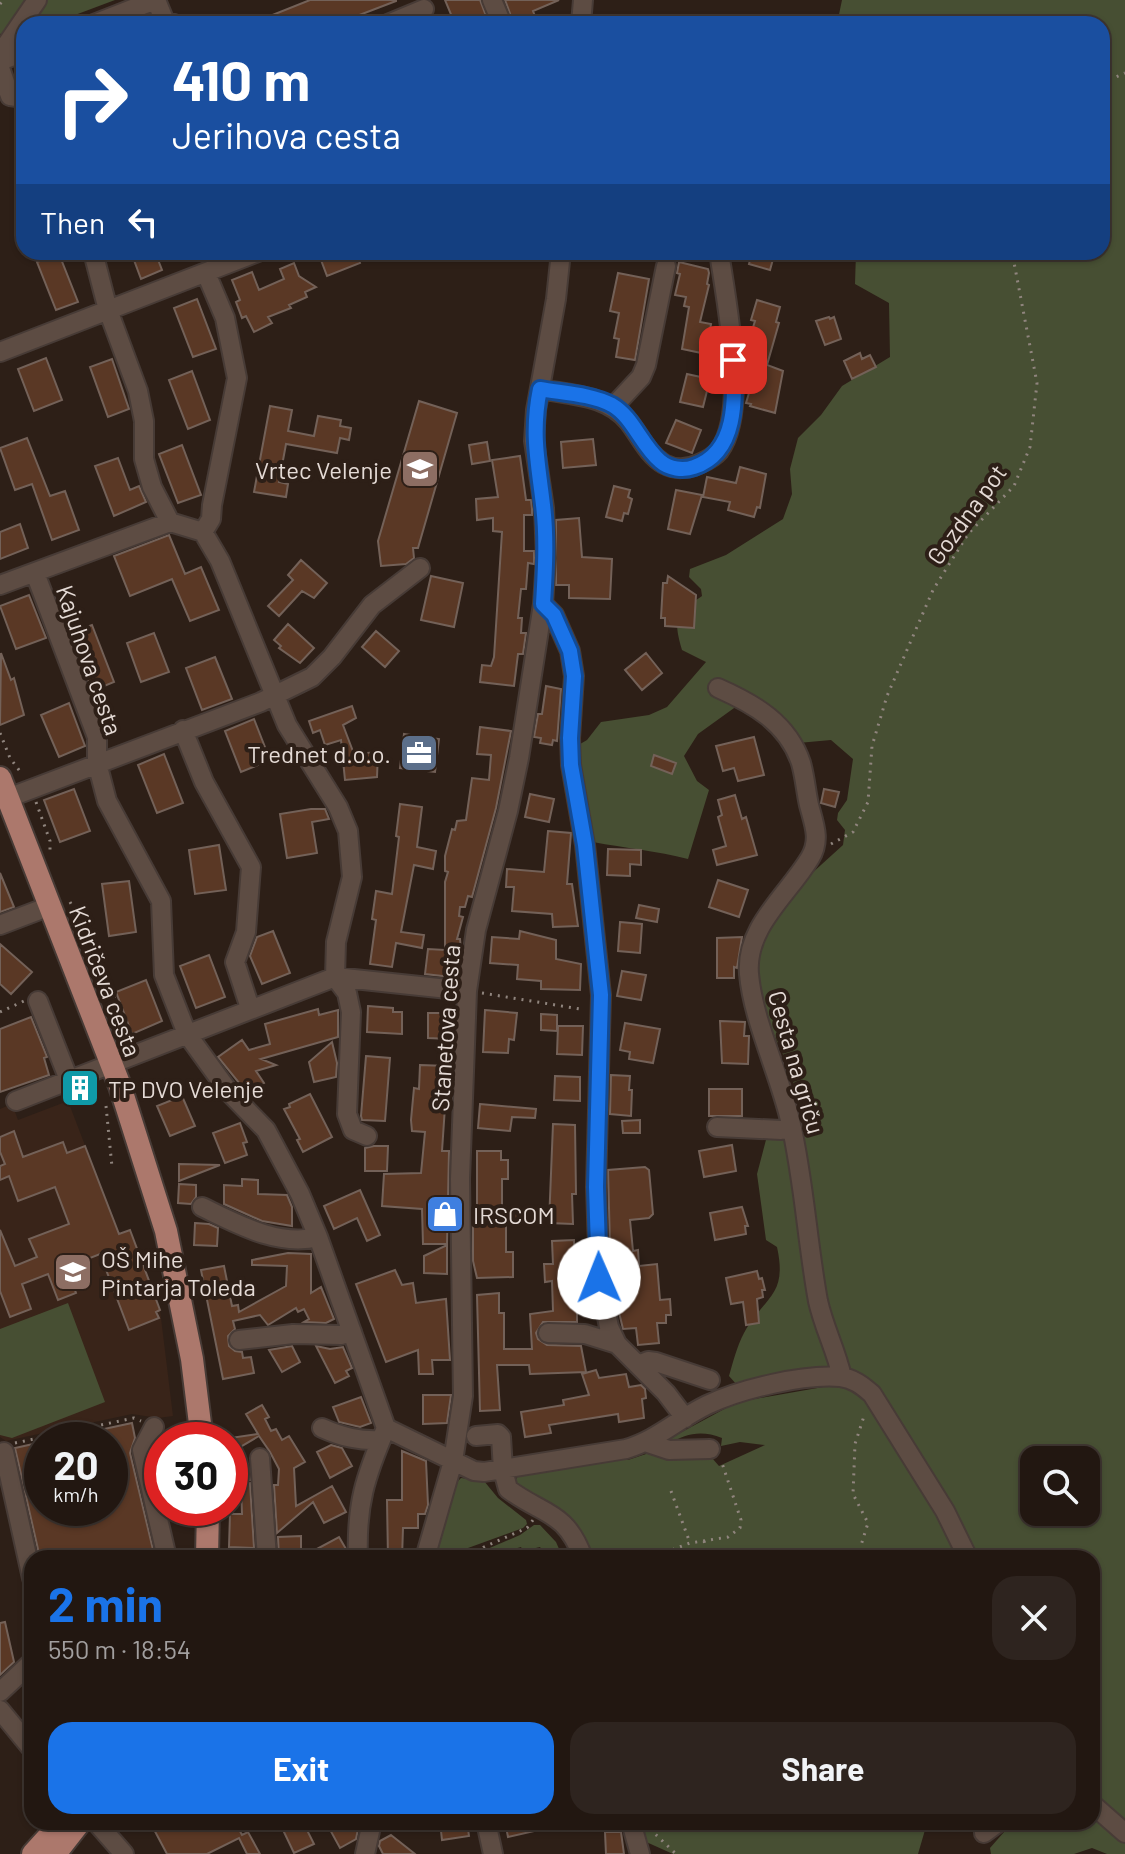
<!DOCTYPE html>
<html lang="en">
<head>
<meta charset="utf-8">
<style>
	:root { --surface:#221711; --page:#2e241f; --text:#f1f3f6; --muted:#a29f9f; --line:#3f3631; --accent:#1a73e8 }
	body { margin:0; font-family:Barlow,sans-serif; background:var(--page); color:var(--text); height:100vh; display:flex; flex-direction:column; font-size:30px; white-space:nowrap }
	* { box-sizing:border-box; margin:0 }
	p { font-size:26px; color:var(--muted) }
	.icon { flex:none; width:44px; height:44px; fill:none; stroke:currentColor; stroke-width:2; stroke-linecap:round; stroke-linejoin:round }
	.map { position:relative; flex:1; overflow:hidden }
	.panel { position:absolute; left:24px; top:1550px; width:1076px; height:280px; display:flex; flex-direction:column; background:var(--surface); border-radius:24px; box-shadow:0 2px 6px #0004,0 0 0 2px var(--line) }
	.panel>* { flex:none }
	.banner { position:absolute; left:16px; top:16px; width:1094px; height:244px; border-radius:24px; box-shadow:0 2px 6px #0004,0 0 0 2px var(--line); background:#1a4fa0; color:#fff; overflow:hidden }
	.tools { position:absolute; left:1020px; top:1446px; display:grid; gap:16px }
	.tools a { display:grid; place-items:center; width:80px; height:80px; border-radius:16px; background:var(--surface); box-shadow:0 2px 6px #0004,0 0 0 2px var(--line); font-size:40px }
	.speed { position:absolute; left:24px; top:1422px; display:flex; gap:16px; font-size:40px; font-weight:700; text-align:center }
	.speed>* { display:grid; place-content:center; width:104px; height:104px; border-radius:50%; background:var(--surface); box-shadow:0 2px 6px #0004,0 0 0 2px var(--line); line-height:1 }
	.speed small { font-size:20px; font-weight:400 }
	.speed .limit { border:12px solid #d22; background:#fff; color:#111 }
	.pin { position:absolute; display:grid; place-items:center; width:68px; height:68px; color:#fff; margin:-34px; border-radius:16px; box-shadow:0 4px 12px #0006 }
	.me { position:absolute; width:88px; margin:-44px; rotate:359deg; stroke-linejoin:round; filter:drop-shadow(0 0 6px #0008) }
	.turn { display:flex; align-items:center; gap:28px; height:168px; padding:0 24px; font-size:36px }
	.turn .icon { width:104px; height:104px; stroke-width:2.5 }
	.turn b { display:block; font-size:56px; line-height:68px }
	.then { display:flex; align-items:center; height:76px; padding:0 24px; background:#0003; gap:16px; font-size:30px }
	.round { display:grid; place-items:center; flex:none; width:84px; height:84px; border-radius:24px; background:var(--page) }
	.head { display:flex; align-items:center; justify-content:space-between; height:136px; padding:0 24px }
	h1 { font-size:48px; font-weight:700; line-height:60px; color:var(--accent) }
	.action { display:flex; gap:16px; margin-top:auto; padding:16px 24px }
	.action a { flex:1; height:92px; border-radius:24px; background:var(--accent); color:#fff; font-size:32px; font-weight:700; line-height:92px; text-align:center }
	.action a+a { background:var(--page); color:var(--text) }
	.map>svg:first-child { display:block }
	.built { fill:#392419 }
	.green { fill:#474f33; fill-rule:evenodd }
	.building { fill:#5a3825; stroke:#736158; stroke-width:2 }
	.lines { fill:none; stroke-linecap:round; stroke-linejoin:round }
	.minor-casing { stroke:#473b36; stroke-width:22 }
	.major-casing { stroke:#473b36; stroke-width:26 }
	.path { stroke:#90857e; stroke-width:3; stroke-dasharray:2 6; stroke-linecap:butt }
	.minor { stroke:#5d4c43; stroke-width:18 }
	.major { stroke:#ac786c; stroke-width:22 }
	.route-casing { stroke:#114b97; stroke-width:20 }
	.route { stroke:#1a73e8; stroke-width:14 }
	.labels { text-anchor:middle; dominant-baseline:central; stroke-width:8; stroke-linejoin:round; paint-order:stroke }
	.poi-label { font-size:24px; fill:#e5dbd6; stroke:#2d1f17; text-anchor:start }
	.street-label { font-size:24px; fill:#e5dbd6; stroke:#2d1f17 }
</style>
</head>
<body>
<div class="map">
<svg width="1125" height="1854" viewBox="0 0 1125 1854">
	<rect width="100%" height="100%" fill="#2d1f17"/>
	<path class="built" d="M68,1101L119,1234L130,1230L160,1310L173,1416L158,1418L132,1414L6,1441L0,1437V1109L12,1104L18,1120Z"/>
	<path class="green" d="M0,0H115L59,21L24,24V29L0,34Z
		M842,0H1125V1826L1092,1791V1558H972L915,1449L871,1380C846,1359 769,1380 737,1385L729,1376C733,1362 737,1346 744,1333C764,1296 788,1297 777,1247L766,1240L757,1174L767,1136L794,1137L803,1125L791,1072L769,1024L760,998L758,969L761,941L771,923L800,884L843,845L845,830L837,820L838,813L847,800L853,759L831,740L798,743L748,698L698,734L684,756L697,781L709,790L688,859C657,851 625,848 593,842L575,747L587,740L601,722L649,715L667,707L706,662L682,650C673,619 675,614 702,596L701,589L689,577L690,569L726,555L783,519L792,494L790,469L798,438L821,415L842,386L890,357L889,303L855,284L856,252H1102V24H837ZM1034,1460H1086V1512H1034Z
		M68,1303L105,1402L12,1438L0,1435V1329Z
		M840,1384L858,1388L939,1515L959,1558H589C582,1545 577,1529 568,1517C555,1500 525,1500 515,1481L519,1474L626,1458L628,1460L649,1453L706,1456L712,1458L719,1466L765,1445L740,1442L721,1446L722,1438C702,1430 686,1433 669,1444L667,1440L728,1407L749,1400Z
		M461,1478L484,1481L498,1498L526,1520L527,1524L523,1528L468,1548L462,1558H430L455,1484Z
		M534,1525H540L556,1542L563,1558H547L540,1547L523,1551L521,1547L484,1558L485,1550L520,1535Z
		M1092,1810L1125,1839V1854H1107L1092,1848L1074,1854H991L990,1848L1004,1832L1007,1822H1092Z
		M638,1822H993C976,1837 952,1828 931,1825L925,1830L918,1854H673L644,1841Z"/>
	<path class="building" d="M310,0H396V1L336,24H250Z
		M445,0H480L489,24H455Z
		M505,0H559L533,11L538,24H514Z
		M131,252H155L162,270L141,279Z
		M318,252H356L360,263L327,276Z
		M752,252H775L770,270L749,264Z
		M59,254L78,302L56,310L37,262Z
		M679,262L708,269L709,273L707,284L709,285L700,322L711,324L706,354L682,349L689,307L684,306L686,297L675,295L680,274L677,273Z
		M294,263L299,276L316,287L305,292L307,297L289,305L291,308L268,317L272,323L254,332L246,316L242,318L236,302L240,300L232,280L252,272L259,290L284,279L280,269Z
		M618,273L649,279L635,360L616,357L619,339L614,338L619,313L610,311Z
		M197,299L216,349L193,357L174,308Z
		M757,300L780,307L776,322L779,323L767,365L783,371L775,413L750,406L751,404L746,403L752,383L746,381L747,365L760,366L761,343L749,340L755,321L751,320Z
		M829,317L830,319L834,317L841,339L825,345L816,321Z
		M860,353L862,359L870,355L876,367L852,379L844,361Z
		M46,358L62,400L34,411L18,369Z
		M112,359L129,409L108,417L90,367Z
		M192,371L210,420L188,429L169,380Z
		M687,374L710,379L703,407L680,402Z
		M419,401L457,413L418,548H413L414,558L406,564L381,566L378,541Z
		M270,406L292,410L288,431L314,436L318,416L341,420L340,426L351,428L349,440L340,438L337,453L286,444L279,482L288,484L286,497L254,492Z
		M676,420L701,430L692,453L666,443Z
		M27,438L50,496L65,491L79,530L52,540L32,484L15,490L0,448Z
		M593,439L596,465L563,468L561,442Z
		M487,442L490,461L472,464L469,445Z
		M182,445L201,495L178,503L159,454Z
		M520,456L526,500H531L532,509V515H524V551H534V564L528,563L526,589H521L518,618H522L521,633H526L523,654H518L514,686L480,682L482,665L491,666L494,657L502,532L493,531V518L477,520L476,499L498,497L492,460Z
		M118,458L130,490L139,486L146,502L114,516L95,466Z
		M740,467L766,474L760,508L757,507L754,517L728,510L730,502L703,497L707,477L736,483Z
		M614,486L630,490L628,497L632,499L628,514L624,513L622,521L606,517Z
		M676,490L702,495L690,534L668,529Z
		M579,518L582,557L612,559L610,599L569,598V585H556V520Z
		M20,524L28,548L0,559V532Z
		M169,535L185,574L201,567L219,610L190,621L172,579L130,596L114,556Z
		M301,560L327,583L314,598L302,591L279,616L268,606L293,580L288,575Z
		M431,576L463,583L454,627L421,620Z
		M668,576L696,595L694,628L665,626V618H661L663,583H667Z
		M29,595L46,638L16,649L0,606Z
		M288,624L314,648L300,663L279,648L281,646L274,640Z
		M92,625L114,682L92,691L70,633Z
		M376,631L399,651L385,667L362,647Z
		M154,633L169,672L141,682L127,643Z
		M1,653L11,680L14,678L24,715L0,725Z
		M646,653L662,673L642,690L625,670Z
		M215,657L232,699L202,710L186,668Z
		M546,686L561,689L557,741L553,740L552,745L540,743L541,738L534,737L538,714H542Z
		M69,703L85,746L59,757L41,715Z
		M352,706L356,718L343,725L354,754L378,752L377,777L345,780L341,740L325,745L320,730L313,733L309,721Z
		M254,719L270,760L241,772L225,731Z
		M480,727L511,731L496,808L472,897L468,896L465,907H460L459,916L463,917L457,939H460L461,951L458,970L451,969V977L425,974L428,949L445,950V882L448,872L445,871V856L452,829L455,830L457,821L466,820L472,778L489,780L491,755L477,754Z
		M404,734L439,739L435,772L400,768Z
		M754,737L764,775L738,781L734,768L723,771L716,746Z
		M164,754L183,803L157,813L138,765Z
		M654,755L676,763L672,774L651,766Z
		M74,789L90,831L60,842L44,800Z
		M824,789L839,792L835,807L821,803Z
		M530,794L554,799L549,822L525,817Z
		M735,795L742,819L746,817L757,855L717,865L713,850L726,846L718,817L722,815L718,800Z
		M400,804L422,807L417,847L436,851L433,869L414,865L401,932L424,935L422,948L396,943L392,967L370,964L376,920L372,919L376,891L392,894L399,837L396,836Z
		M311,809H325L329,819L312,822L317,853L287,858L280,814Z
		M548,831L571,833L567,884H572L578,926L553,927L552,914L512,911L514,887H506L507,869L544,872Z
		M219,845L226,890L195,894L189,850Z
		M608,849L641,850V865L630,864V876L607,875Z
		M0,873L14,907L0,912Z
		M718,880L748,890L739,917L709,907Z
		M129,881L136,932L109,936L102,884Z
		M639,905L659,909L657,922L636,918Z
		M620,922L642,924L640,953L618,951Z
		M273,931L290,973L262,984L250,956L257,937Z
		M520,931L556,940V959L581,964L580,990L541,989V981L517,979L518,965L490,963L492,937L519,939Z
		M742,937L737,968L734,967V978H717V938Z
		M0,944L32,972L11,994L0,984Z
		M209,955L225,997L196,1008L180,966Z
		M622,971L646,975L641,1000L617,996Z
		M146,980L162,1021L132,1034L116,992Z
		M368,1006L393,1008V1012H402V1034L367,1032Z
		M318,1009L319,1015L338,1010V1037L261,1059L276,1065L256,1071L264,1083L248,1094L218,1057L242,1040L249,1050L270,1044L265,1024Z
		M485,1010L517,1013L514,1040L509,1039L508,1053L483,1052Z
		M428,1013H454L450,1039L428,1038Z
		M541,1014L557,1015V1031L541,1030Z
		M31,1017L47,1057L44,1058L49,1075L0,1092V1029Z
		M720,1021L745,1022L744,1036H749L748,1064L722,1063Z
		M625,1023L660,1029L653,1063L629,1059L630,1052L620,1050Z
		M558,1026H583L582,1055L557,1054Z
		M332,1042L337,1063L336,1077L314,1082L309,1062Z
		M366,1056L390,1058L385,1121L362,1120L361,1116Z
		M420,1065L447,1066V1074H450L452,1079L451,1090L446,1092L442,1151H449L447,1244H423L422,1209L382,1206L384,1174L421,1173L425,1132L412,1131L411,1120L414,1088L419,1089Z
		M611,1075L630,1076L629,1090H632L631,1116L610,1114Z
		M555,1076L580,1077V1101L554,1100Z
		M709,1089H742V1116H709Z
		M310,1094L332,1137L303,1152L297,1140L300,1139L284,1109L290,1107L289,1104Z
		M182,1096L195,1126L170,1136L157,1106Z
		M480,1104L536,1109L535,1118L512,1117L510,1131L478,1128Z
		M640,1120V1133H623L622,1121Z
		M240,1123L247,1142L243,1143L247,1155L225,1163L213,1133Z
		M553,1124L575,1125L576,1194H572L573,1224L549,1223Z
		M14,1131L23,1157L63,1142L67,1153L85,1146L119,1234L130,1230L160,1310L156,1312L159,1318L129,1330L100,1254L67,1267L76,1293L58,1300L48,1274L22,1284L31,1309L10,1317L0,1291V1230L15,1266L37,1257L29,1239L69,1224L55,1187L18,1201L9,1176L0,1180V1166L5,1164L0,1152V1137Z
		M732,1145L736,1171L704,1177L699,1151Z
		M374,1146H388L387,1171H365V1148Z
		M477,1151H501V1160H508V1179H502V1208L528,1209L527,1222L506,1220V1252H513V1277L477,1278L473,1261V1219H477Z
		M179,1164L220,1165L179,1181Z
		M645,1167L649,1170L653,1214L649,1218L630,1220L633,1251L638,1250L639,1266L657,1264L660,1300L670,1299L671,1315H666V1323H657L659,1343L638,1345L636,1328L623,1329L617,1304L613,1250H610V1245L608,1170Z
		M242,1179L258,1180V1194L287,1195L292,1207V1226L262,1221L224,1204V1185L242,1186Z
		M179,1184L196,1185V1197L191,1204L178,1203Z
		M360,1190L380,1235L367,1241L357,1218L334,1229L324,1206Z
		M742,1207L748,1226H745L746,1234L715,1240L710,1213Z
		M195,1223L209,1224L218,1228L217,1246L194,1245Z
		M574,1240L575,1272L587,1271L588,1284H584L586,1313H577V1322H543L536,1333L538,1339L547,1345L581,1346L586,1372L530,1374L529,1365H497L500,1410L480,1411L477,1295L499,1293V1313H504V1349H532L530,1314L553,1311L552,1281L545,1282L544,1264H553L552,1241Z
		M447,1245V1274L424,1273V1256Z
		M288,1253L311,1254V1293L321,1287L334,1319L326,1323L304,1322L309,1319L304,1309L298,1312L296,1308L268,1325L260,1315L233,1321L235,1329L228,1336L229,1346L235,1351L242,1352L243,1358L251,1357L254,1373L223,1379L201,1270L224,1266L232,1306L238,1305L239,1312L286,1286L287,1266L252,1265V1260Z
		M395,1270L402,1285L413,1283L416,1303L446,1299L450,1360H432L433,1374H419L418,1350L386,1362L356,1284Z
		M757,1271L759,1279L762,1278L765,1290H762L763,1297L757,1299L759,1323L746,1325L743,1302L731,1304L726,1278Z
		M292,1346L300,1362L282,1372L269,1350Z
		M316,1346L330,1349L343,1347L352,1368L346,1371L349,1376L335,1383Z
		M596,1370L599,1378L626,1374L629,1387L641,1385L645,1389L646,1398L642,1399L644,1418L619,1422L618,1414L549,1425L551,1433L525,1437L521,1412L564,1405L563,1400L589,1395L582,1374Z
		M423,1395H451L447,1423L423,1424Z
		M361,1397L371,1423L360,1427L339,1422L333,1407Z
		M262,1405L269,1417L265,1419L271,1431L276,1429L282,1440L289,1436L305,1462L294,1468L296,1506L332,1486L346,1512L324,1523L313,1502L277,1533L274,1485H278L279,1469L270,1452L259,1436L230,1453V1438L258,1434L246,1414Z
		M132,1423L135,1438L130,1453L155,1558H40L15,1448L42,1442V1508H110V1440H76V1435Z
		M331,1445L342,1448L352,1466L330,1478L317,1452Z
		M402,1451L426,1461L428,1505L425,1514H418V1528H403L402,1558H388L387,1500H402Z
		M248,1464L250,1480L233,1482L231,1465Z
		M250,1483L254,1548L229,1547L230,1514H242L241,1484Z
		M301,1536V1558H279L278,1537Z
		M339,1537L346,1549V1558H319L315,1550Z
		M5,1622L14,1662L0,1675V1623Z
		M150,1822H186L190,1830L205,1822H235L242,1835L248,1832L260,1854H247L239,1838L207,1854H167Z
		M300,1822H303L314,1844L294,1853L283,1830Z
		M337,1822H354L358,1829L356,1839L340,1848L328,1826Z
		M440,1822H467L469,1836L442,1840Z
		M505,1822H552V1827L508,1837Z
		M605,1832H621L624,1854H606Z
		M391,1835L415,1854H383L379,1846L380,1841Z"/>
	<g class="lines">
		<g class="minor-casing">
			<path id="minor" d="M156,0L165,22L174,24
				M492,0L502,24
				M94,24L155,0
				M388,24L424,9
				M581,24L583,0
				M3,60L7,44L37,0
				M0,61L24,52
				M0,68L10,96L24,98
				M93,252L108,310L138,391L144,421V459L152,487L170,522L203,532
				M0,352L258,252
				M540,389C571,395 608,395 629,422C640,436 648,455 664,464C675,470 688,469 699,464C706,461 714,457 719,451C749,411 726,300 719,252
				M614,406L641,377L646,365L666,266
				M203,532L220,561L287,725L338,807L348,831L352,877L336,942L335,977L347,993L351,1012L347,1114L353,1130L367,1136
				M203,532L211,519L212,505L237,378L225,318L206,273
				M35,573L97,737V763L107,801L161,901L164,975L187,1034L229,1092L266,1130L300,1194L318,1237L386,1428L474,1471L484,1472L626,1449C657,1440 678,1419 707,1405C741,1389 803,1374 840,1377C853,1378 863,1386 872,1394L945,1511L968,1558
				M0,585L170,522
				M543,604L554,615L570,651L574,676L570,738L571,765L585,845L601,995L596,1187L599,1278L609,1327L617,1344L666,1393L685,1418
				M718,688C754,704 788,723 801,763C805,777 806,792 809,805C814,824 821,840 810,858C788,895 745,927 749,974C753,1020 779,1073 790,1120C804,1179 807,1241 818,1301C824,1328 836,1350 842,1377
				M183,730L204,782L251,867L246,932L235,962L250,1008
				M8,798L261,702L312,677L332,657L372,605L420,568
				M0,925L50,906
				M38,1001L69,1080
				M16,1101L335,977L467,991
				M717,1127L781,1130L792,1128
				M202,1207C237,1224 278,1247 318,1237
				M548,1333L585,1334L617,1344
				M239,1340L293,1334L341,1335L352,1332
				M638,1365L648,1361L656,1362L710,1380
				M154,1427L142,1450L167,1558
				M322,1428C342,1437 359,1441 381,1440
				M476,1436L498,1434L501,1437L503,1470L508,1489C542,1515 566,1510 583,1558
				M648,1443L669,1450L710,1449
				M4,1452L32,1578
				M260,1458L267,1558
				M358,1558C356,1505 365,1477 386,1428
				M425,1558L453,1461L463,1396L460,1179L467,991L476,930L508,811L519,758L543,604L546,558L544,508L534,441L536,410L556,299L561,252
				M0,1692L32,1662
				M0,1710L32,1749
				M1092,1804L1125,1833
				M96,1822L124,1854
				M486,1822L493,1854
				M631,1822L640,1854
				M984,1833L999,1822
				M365,1854L372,1822"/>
		</g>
		<g class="major-casing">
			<path id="major" d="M0,778L120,1086L166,1231L192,1359L202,1440
				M207,1558L208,1508
				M33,1854L62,1822
				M55,1854L80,1822"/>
		</g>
		<path class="path" d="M0,4L3,0
			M1102,83L1125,73
			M0,733L10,758L22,774
			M36,802L50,841V852
			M831,844L853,832L868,802L872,746L887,696L933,590L968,534L1014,486L1030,447L1037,383L1012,252
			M70,902L89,936L132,1041
			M482,993L580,1009
			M0,1012L24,1001
			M106,1106L112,1167
			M15,1443L134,1418L141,1421
			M110,1463L127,1459
			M26,1482L42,1478
			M671,1491L690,1543
			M704,1541L709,1558
			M471,1558L484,1547L527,1528L533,1520
			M650,1558L690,1543L728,1537L740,1528L741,1520L721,1460
			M857,1558L868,1523L853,1494L855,1444L865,1413
			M650,1829L676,1854"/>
		<use href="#minor" class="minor"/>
		<use href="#major" class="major"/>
	</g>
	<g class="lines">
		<g class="route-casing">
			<path id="route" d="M599,1278L596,1187L601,995L585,845L571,765L570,738L574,676L570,651L554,615L543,604C545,571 547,538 543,505C538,462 531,433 540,389C562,393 591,394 612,405C633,417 641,445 660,461C669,469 683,471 694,467C738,452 735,398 733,360"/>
		</g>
		<use href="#route" class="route"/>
	</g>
	<defs>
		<g id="school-square" transform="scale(2)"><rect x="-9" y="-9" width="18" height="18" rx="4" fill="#8d6e63" stroke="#2d1f17"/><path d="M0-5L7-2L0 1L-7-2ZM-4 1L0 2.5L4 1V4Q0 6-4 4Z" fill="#fff"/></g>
		<g id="office-square" transform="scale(2)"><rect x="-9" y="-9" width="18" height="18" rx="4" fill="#5c6f8a" stroke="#2d1f17"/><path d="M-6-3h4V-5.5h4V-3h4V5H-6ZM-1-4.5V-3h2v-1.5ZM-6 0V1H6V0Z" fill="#fff"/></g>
		<g id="building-square" transform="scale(2)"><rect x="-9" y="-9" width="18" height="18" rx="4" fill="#0f9aa8" stroke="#2d1f17"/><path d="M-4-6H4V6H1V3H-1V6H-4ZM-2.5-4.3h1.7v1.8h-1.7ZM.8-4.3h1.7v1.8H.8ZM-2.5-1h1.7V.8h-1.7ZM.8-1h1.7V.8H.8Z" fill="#fff"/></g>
		<g id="shop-square" transform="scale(2)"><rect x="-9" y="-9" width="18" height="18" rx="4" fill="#3f7fe0" stroke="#2d1f17"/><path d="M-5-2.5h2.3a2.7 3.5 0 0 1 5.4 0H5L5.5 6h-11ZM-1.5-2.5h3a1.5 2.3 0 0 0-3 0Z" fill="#fff"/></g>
	</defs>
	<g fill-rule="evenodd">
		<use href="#school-square" x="420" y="469"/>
		<use href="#office-square" x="419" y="753"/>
		<use href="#building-square" x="80" y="1088"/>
		<use href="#shop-square" x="445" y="1214"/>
		<use href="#school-square" x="73" y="1272"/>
	</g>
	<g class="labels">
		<g class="poi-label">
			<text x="392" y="469" text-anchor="end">Vrtec Velenje</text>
			<text x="391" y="753" text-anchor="end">Trednet d.o.o.</text>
			<text x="108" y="1088">TP DVO Velenje</text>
			<text x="473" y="1214">IRSCOM</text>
			<text x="101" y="1258">OŠ Mihe<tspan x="101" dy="28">Pintarja Toleda</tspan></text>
		</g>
		<g class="street-label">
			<text transform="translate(966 514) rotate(-54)">Gozdna pot</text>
			<text transform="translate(90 660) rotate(71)">Kajuhova cesta</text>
			<text transform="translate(106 981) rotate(69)">Kidričeva cesta</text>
			<text transform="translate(445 1028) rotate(-86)">Stanetova cesta</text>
			<text transform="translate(797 1062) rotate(74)">Cesta na griču</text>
		</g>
	</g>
</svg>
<div class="tools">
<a><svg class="icon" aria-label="search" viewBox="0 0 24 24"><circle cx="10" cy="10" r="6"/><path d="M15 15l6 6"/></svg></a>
</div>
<div class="speed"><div>20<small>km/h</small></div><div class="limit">30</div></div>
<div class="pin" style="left:733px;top:360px;background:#d93025"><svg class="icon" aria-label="arrive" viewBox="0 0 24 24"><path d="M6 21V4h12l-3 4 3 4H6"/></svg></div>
<svg class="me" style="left:599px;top:1278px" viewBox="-20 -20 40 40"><circle r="19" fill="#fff"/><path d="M0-13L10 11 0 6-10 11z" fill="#1a73e8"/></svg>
<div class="banner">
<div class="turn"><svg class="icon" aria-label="right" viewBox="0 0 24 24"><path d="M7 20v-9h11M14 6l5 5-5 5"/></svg><div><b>410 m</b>Jerihova cesta</div></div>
<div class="then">Then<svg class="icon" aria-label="left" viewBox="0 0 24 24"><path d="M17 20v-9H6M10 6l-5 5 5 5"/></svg></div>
</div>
<section class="panel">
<div class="head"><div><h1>2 min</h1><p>550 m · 18:54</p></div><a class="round"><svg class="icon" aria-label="close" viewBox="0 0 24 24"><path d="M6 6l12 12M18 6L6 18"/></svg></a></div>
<div class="action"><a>Exit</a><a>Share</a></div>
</section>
</div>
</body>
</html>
